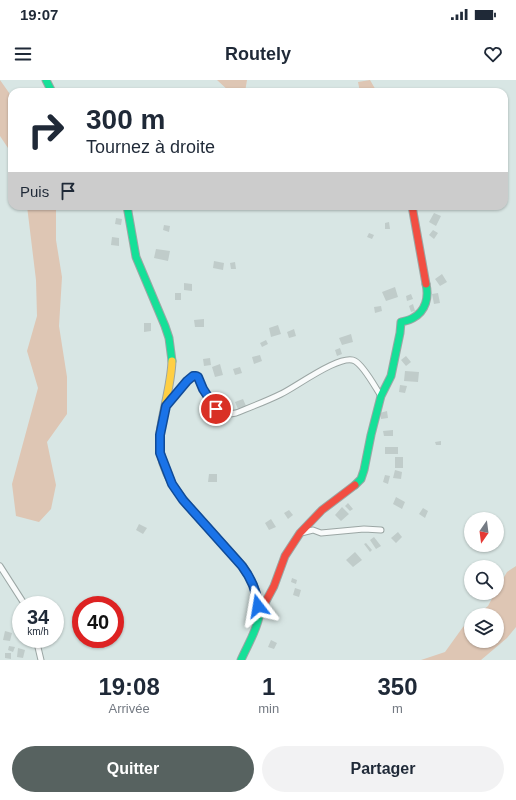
<!DOCTYPE html>
<html lang="fr">
<head>
<meta charset="utf-8">
<style>
	:root { --surface:#fff; --page:#f2f2f3; --text:#1f2937; --muted:#747a83; --accent:#576260 }
	body { margin:0; font-family:Helvetica,sans-serif; background:var(--page); color:var(--text); height:100vh; display:flex; flex-direction:column; font-size:15px; white-space:nowrap }
	* { box-sizing:border-box; margin:0 }
	p { font-size:13px; color:var(--muted) }
	.icon { flex:none; width:22px; height:22px; fill:none; stroke:currentColor; stroke-width:2; stroke-linecap:round; stroke-linejoin:round }
	.map { position:relative; height:580px; overflow:hidden }
	.side { display:flex; flex-direction:column; background:var(--surface); flex:1 }
	.side>* { flex:none }
	.hud { position:absolute; left:8px; top:8px; width:500px; height:122px; border-radius:12px; box-shadow:0 1px 3px #0004; background:#fff; color:var(--text); overflow:hidden }
	.needle { width:26px; rotate:194deg }
	.controls { position:absolute; left:464px; top:432px; display:grid; gap:8px }
	.controls a { display:grid; place-items:center; width:40px; height:40px; border-radius:50%; background:var(--surface); box-shadow:0 1px 3px #0004; font-size:20px }
	.speed { position:absolute; left:12px; top:516px; display:flex; gap:8px; font-size:20px; font-weight:700; text-align:center }
	.speed>* { display:grid; place-content:center; width:52px; height:52px; border-radius:50%; background:var(--surface); box-shadow:0 1px 3px #0004; line-height:1 }
	.speed small { font-size:10px; font-weight:400 }
	.speed .limit { border:6px solid #d22; background:#fff; color:#111 }
	.pin { position:absolute; display:grid; place-items:center; width:34px; height:34px; color:#fff; margin:-17px; border:2px solid #fff; border-radius:50%; box-shadow:0 1px 4px #0007 }
	.me { position:absolute; width:44px; margin:-22px; rotate:346deg; stroke-linejoin:round; filter:drop-shadow(0 0 3px #0008) }
	.turn { display:flex; align-items:center; gap:14px; height:84px; padding:0 12px; font-size:18px }
	.turn .icon { width:52px; height:52px; stroke-width:2.5 }
	.turn b { display:block; font-size:28px; line-height:34px }
	.then { display:flex; align-items:center; height:38px; padding:0 12px; background:#0003; gap:8px; font-size:15px }
	.eta { display:flex; justify-content:space-evenly; align-items:center; height:68px; text-align:center }
	.eta b { font-size:24px; font-weight:700; line-height:28px }
	.button { display:flex; gap:8px; margin-top:auto; padding:8px 12px }
	.button a { flex:1; height:46px; border-radius:24px; background:var(--accent); color:#fff; font-size:16px; font-weight:700; line-height:46px; text-align:center }
	.button a+a { background:var(--page); color:var(--text) }
	.status { display:flex; justify-content:space-between; align-items:center; height:28px; padding:0 20px; background:var(--surface); direction:ltr }
	.status svg { height:11px; fill:currentColor }
	header { display:flex; justify-content:space-between; align-items:center; height:52px; padding:0 12px; background:var(--surface); font-size:18px; font-weight:700 }
	.map>svg:first-child { display:block }
	.green { fill:#dec6b4 }
	.building { fill:#c0ccca }
	.lines { fill:none; stroke-linecap:round; stroke-linejoin:round }
	.street-casing { stroke:#9ba6a4; stroke-width:7 }
	.fast-casing { stroke:#9ba6a4; stroke-width:9 }
	.slow-casing { stroke:#9ba6a4; stroke-width:9 }
	.jam-casing { stroke:#9ba6a4; stroke-width:9 }
	.street { stroke:#f9fbfb; stroke-width:5 }
	.fast { stroke:#16e098; stroke-width:7 }
	.slow { stroke:#ffcf43; stroke-width:7 }
	.jam { stroke:#f24e42; stroke-width:7 }
	.route-casing { stroke:#114b97; stroke-width:10 }
	.route { stroke:#1a73e8; stroke-width:7 }
</style>
</head>
<body>
<div class="status"><b>19:07</b><svg viewBox="0 0 49 12"><path d="M0 12V9h3v3zM5 12V6h3v6zM10 12V3h3v9zM15 12V0h3v12zM26 1h20v11H26zM47 4h2v5h-2z"/></svg></div>
<header><svg class="icon" aria-label="menu" viewBox="0 0 24 24"><path d="M4 6h16M4 12h16M4 18h16"/></svg>Routely<svg class="icon" aria-label="heart" viewBox="0 0 24 24"><path d="M12 20l-8-8c-3-5 5-10 8-4 3-6 11-1 8 4z"/></svg></header>
<div class="map">
<svg width="516" height="580" viewBox="0 0 516 580">
	<rect width="100%" height="100%" fill="#d8e6e4"/>
	<path class="green" d="M0,0L12,17V74L0,56Z
		M217,0H247L245,12H230Z
		M370,0L377,12H360L358,2Z
		M27,126H56V160L62,197L59,246L67,297V334L47,362L56,405L51,429L39,442L16,436L12,404L38,308L27,271L37,236L36,200Z
		M516,486V547L507,558L481,580H421L445,572L463,547L471,540V561H497V535H477L488,526L495,513H497V509L507,492Z"/>
	<path class="building" d="M434,133L441,136L436,146L429,142Z
		M116,138L122,139L121,145L115,144Z
		M389,142L390,149H385V143Z
		M164,145L170,146L169,152L163,150Z
		M433,150L438,153L434,159L429,155Z
		M369,153L374,155L372,159L367,157Z
		M112,157L119,158V166L111,165Z
		M156,169L170,171L168,181L154,178Z
		M214,181L224,183L223,190L213,188Z
		M235,182L236,189H231L230,183Z
		M442,194L447,202L440,206L435,199Z
		M184,203L192,204V211L184,210Z
		M395,207L398,217L386,221L382,212Z
		M175,213H181V220H175Z
		M438,213L440,223L434,224L432,214Z
		M411,214L413,219L407,221L406,216Z
		M413,224L415,231L411,232L409,226Z
		M381,226L382,231L375,233L374,227Z
		M204,239V247H195L194,240Z
		M144,243H151V251L144,252Z
		M278,245L281,254L271,257L269,248Z
		M294,249L296,256L289,258L287,252Z
		M351,254L353,262L342,265L339,258Z
		M266,260L268,264L262,267L260,263Z
		M340,268L342,274L337,276L335,270Z
		M260,275L262,281L254,284L252,277Z
		M406,276L411,282L406,286L401,280Z
		M210,278L211,285L204,286L203,279Z
		M220,284L223,295L215,297L212,287Z
		M240,287L242,293L235,295L233,289Z
		M405,291L419,292L418,302L404,301Z
		M400,305L407,306L405,313L399,312Z
		M243,319L246,326L238,329L235,322Z
		M387,331L388,338L381,339L380,333Z
		M393,350V356H384L383,351Z
		M441,361V365H436L435,362Z
		M385,367H398V374H385Z
		M395,377H403V388H395Z
		M395,390L402,392L401,399L393,398Z
		M209,394H217V402H208Z
		M385,395L390,396L388,404L383,402Z
		M396,417L405,422L402,429L393,424Z
		M348,423L353,429L350,431L345,426Z
		M342,427L349,434L341,441L335,435Z
		M423,428L428,431L425,438L419,434Z
		M289,430L293,435L288,439L284,433Z
		M271,439L276,447L269,450L265,443Z
		M139,444L147,448L143,454L136,450Z
		M398,452L402,457L396,463L391,458Z
		M374,457L381,466L376,469L370,460Z
		M366,463L372,470L370,472L364,464Z
		M355,472L362,480L353,487L346,480Z
		M292,498L297,500L296,504L291,502Z
		M295,508L301,510L299,517L293,515Z
		M15,540L20,543L18,548L13,546Z
		M5,551L12,553L10,561L3,560Z
		M271,560L277,563L274,569L268,567Z
		M9,566L15,567L13,572L8,570Z
		M18,568L25,570L23,578L17,577Z
		M5,573H11V579L5,578Z"/>
	<g class="lines">
		<g class="street-casing">
			<path id="street" d="M166,326L187,301L193,296H196C201,299 201,304 204,309C205,313 208,317 210,320C218,332 222,336 236,333C251,327 267,321 281,314C296,307 341,273 355,281C364,286 375,307 381,316
				M301,453L313,450L321,453L364,449L381,450
				M0,486L25,525
				M36,559L41,580"/>
		</g>
		<g class="fast-casing">
			<path id="fast" d="M46,0L52,12
				M127,126L136,177L165,246L169,258L172,281
				M355,405L361,399L364,390L371,355L381,316L391,296L400,253L401,242C405,241 410,240 413,238C426,231 429,217 426,204
				M212,452C221,463 235,476 243,487C252,500 262,521 259,537C256,552 247,566 241,580"/>
		</g>
		<g class="slow-casing">
			<path id="slow" d="M172,281C171,306 163,329 160,353C155,394 187,425 212,452"/>
		</g>
		<g class="jam-casing">
			<path id="jam" d="M412,126L426,204
				M259,534L274,506L285,476L300,453L322,430L355,405"/>
		</g>
		<use href="#street" class="street"/>
		<use href="#fast" class="fast"/>
		<use href="#slow" class="slow"/>
		<use href="#jam" class="jam"/>
	</g>
	<g class="lines">
		<g class="route-casing">
			<path id="route" d="M216,329L203,309L198,297L196,296H193L187,301L166,326L160,355V373L172,404L183,420L242,486C251,498 257,512 258,526"/>
		</g>
		<use href="#route" class="route"/>
	</g>
</svg>
<div class="controls">
<a><svg class="needle" viewBox="-14 -14 28 28"><path d="M0-13l5 13h-10z" fill="#e53935"/><path d="M0 13l5-13h-10z" fill="#747a83"/></svg></a>
<a><svg class="icon" aria-label="search" viewBox="0 0 24 24"><circle cx="10" cy="10" r="6"/><path d="M15 15l6 6"/></svg></a>
<a><svg class="icon" aria-label="layers" viewBox="0 0 24 24"><path d="M12 4l9 5-9 5-9-5zM3 14l9 5 9-5"/></svg></a>
</div>
<div class="speed"><div>34<small>km/h</small></div><div class="limit">40</div></div>
<div class="pin" style="left:216px;top:329px;background:#d93025"><svg class="icon" aria-label="arrive" viewBox="0 0 24 24"><path d="M6 21V4h12l-3 4 3 4H6"/></svg></div>
<svg class="me" style="left:258px;top:526px" viewBox="-20 -20 40 40"><path d="M0-17L14 15 0 8-14 15z" fill="#1a73e8" stroke="#fff" stroke-width="4"/></svg>
<div class="hud">
<div class="turn"><svg class="icon" aria-label="right" viewBox="0 0 24 24"><path d="M7 20v-9h11M14 6l5 5-5 5"/></svg><div><b>300 m</b>Tournez à droite</div></div>
<div class="then">Puis<svg class="icon" aria-label="arrive" viewBox="0 0 24 24"><path d="M6 21V4h12l-3 4 3 4H6"/></svg></div>
</div>
</div>
<section class="side">
<div class="eta">
<div><b>19:08</b><p>Arrivée</p></div>
<div><b>1</b><p>min</p></div>
<div><b>350</b><p>m</p></div>
</div>
<div class="button"><a>Quitter</a><a>Partager</a></div>
</section>
</body>
</html>
